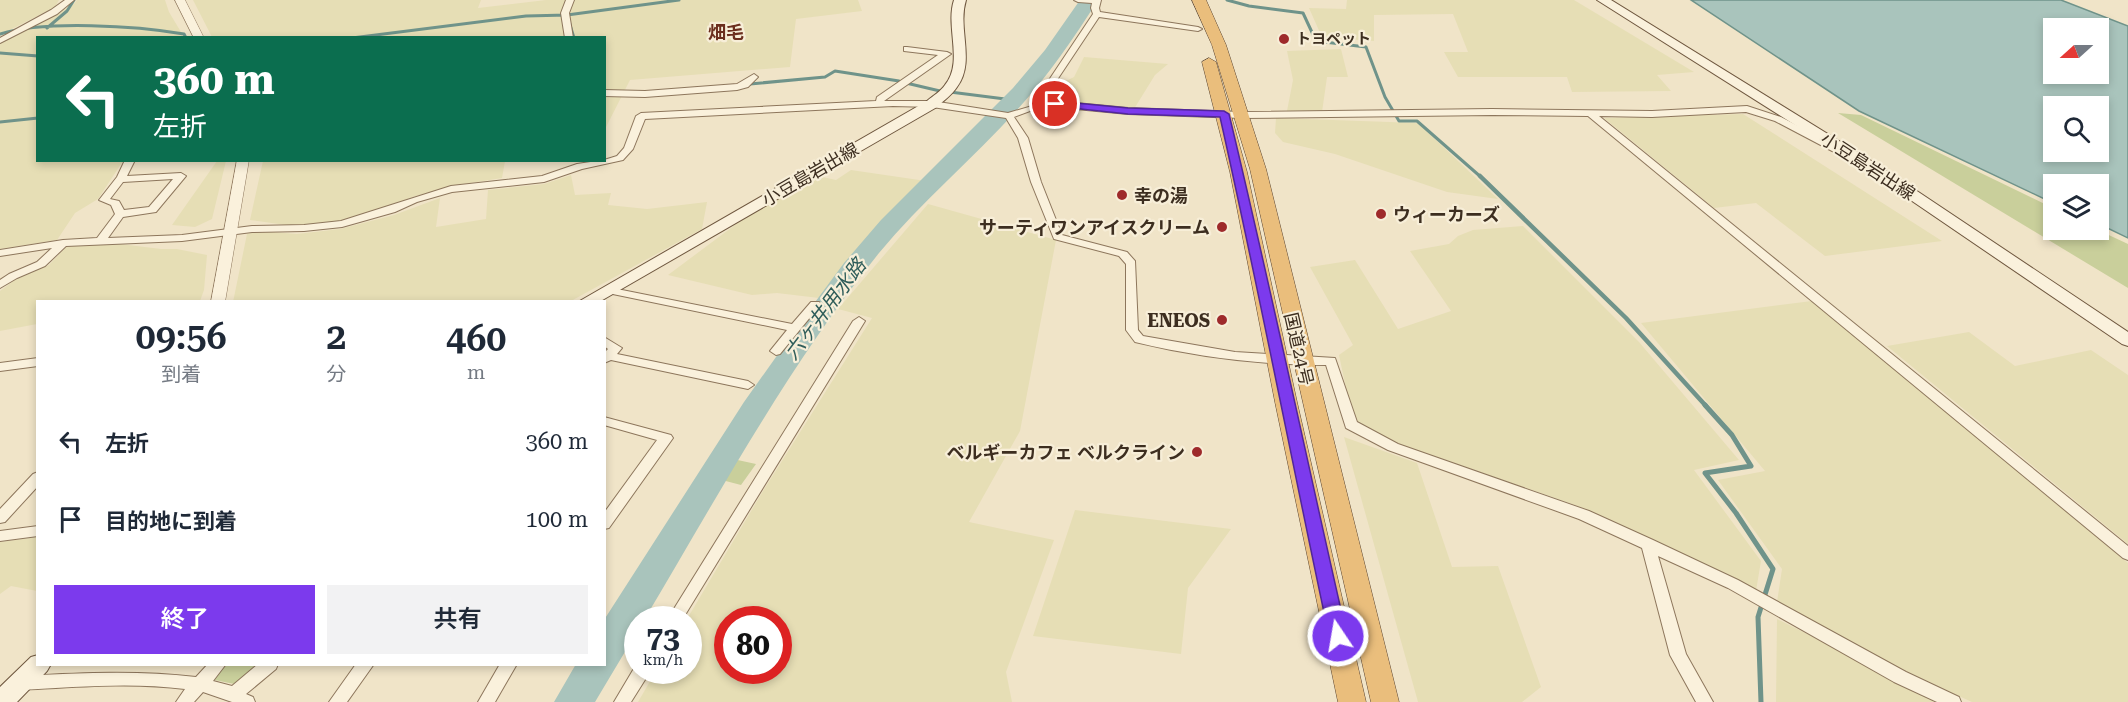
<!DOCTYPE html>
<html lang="ja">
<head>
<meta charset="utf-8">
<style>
	:root { --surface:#fff; --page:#f2f2f3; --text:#1f2937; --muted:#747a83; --accent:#7c3aed }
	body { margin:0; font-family:"Roboto Serif","Noto Sans JP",serif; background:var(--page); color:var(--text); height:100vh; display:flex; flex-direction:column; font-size:22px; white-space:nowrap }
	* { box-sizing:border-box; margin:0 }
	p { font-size:20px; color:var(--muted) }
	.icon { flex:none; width:33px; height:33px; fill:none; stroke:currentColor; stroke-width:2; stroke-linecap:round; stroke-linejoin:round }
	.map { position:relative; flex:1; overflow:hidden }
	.panel { position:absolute; left:36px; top:300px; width:570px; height:366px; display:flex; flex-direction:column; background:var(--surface); border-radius:0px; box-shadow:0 3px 9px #0003 }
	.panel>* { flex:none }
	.banner { position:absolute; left:36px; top:36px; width:570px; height:126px; border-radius:0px; box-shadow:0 3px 9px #0003; background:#0b6e4f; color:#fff; overflow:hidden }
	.needle { width:39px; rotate:249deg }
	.controls { position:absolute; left:2043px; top:18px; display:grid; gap:12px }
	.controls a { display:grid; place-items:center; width:66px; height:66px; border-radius:0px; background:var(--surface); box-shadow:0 3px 9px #0003; font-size:30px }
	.speed { position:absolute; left:624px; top:606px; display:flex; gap:12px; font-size:30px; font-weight:700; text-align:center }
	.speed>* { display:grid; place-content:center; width:78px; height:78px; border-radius:50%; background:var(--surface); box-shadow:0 3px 9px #0003; line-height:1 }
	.speed small { font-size:15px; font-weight:400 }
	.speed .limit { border:9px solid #d22; background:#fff; color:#111 }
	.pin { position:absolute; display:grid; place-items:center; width:51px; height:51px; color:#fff; margin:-26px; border:3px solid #fff; border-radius:50%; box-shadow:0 2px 6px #0007 }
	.me { position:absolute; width:66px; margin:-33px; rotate:348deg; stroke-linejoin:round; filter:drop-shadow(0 0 4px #0008) }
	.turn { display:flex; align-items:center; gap:21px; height:126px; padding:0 18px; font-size:27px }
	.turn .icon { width:78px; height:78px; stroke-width:2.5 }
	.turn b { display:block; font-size:42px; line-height:51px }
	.eta { display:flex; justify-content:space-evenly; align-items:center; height:102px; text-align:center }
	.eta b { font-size:36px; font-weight:600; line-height:42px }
	.cta { display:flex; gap:12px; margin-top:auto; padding:12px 18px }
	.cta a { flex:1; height:69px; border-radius:0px; background:var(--accent); color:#fff; font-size:24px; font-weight:600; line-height:69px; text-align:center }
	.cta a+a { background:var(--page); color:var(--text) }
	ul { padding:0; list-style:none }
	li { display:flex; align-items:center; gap:18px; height:78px; padding:0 18px }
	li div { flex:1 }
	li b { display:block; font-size:22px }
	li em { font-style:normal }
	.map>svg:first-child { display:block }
	.farmland { fill:#e6deb5; fill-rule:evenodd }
	.green { fill:#c9cf9b }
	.water { fill:#a9c4bc; stroke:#6f938a; stroke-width:1.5; fill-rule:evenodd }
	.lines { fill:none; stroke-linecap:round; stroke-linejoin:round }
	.stream-far2 { stroke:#6f938a; stroke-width:3 }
	.stream-far1 { stroke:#6f938a; stroke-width:4.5 }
	.stream { stroke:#6f938a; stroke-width:5 }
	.river { fill:#a9c4bc; fill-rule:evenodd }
	.minor-casing { stroke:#8d765c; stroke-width:2 }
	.tertiary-casing { stroke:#8d765c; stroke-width:1 }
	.secondary-casing { stroke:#6f573f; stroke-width:2 }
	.trunk-casing { stroke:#5b4430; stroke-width:1 }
	.minor { fill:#faf1dc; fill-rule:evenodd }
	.tertiary { fill:#faf1dc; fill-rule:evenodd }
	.secondary { fill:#faf1dc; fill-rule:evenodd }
	.trunk { fill:#eabe7c; fill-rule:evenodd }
	.route { fill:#7c3aed; stroke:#51269a; stroke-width:1.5 }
	.poi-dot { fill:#9e2a2b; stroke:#f7eed8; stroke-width:2 }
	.labels { text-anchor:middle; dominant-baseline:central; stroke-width:4.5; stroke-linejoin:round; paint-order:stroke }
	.far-poi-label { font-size:15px; font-weight:bold; fill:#3d2e20; stroke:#f7eed8; text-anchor:start }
	.far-quarter-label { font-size:18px; font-weight:bold; fill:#6b2e1e; stroke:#f7eed8 }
	.street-label { font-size:18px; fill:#3d2e20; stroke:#f7eed8 }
	.poi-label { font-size:18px; font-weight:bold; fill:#3d2e20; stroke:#f7eed8; text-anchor:end }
	.water-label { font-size:20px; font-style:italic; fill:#2f5d5a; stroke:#f7eed8 }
</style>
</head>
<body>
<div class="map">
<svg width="2128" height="702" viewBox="0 0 2128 702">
	<rect width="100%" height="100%" fill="#f0e4c8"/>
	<path class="farmland" d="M0,0H59L55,7L0,35Z
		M77,0H165L169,12L184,37L38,38V160L123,161L98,199L75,213L57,240L0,249V44L74,4Z
		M193,0H481L478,8L546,0H858L862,11L796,19L790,67L630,80L605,129L604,38L212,37Z
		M1347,0H1574L1694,72L1657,75L1671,91L1572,92L1567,77H1458L1444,52H1468L1453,14L1374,15V41L1329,38L1321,35L1309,8L1346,9Z
		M1341,49L1348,77H1327L1322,112L1287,111L1293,80L1287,51Z
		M1084,57L1168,64L1155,75L1134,109L1056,100L1066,81L1074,77Z
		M1743,114L1942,241L1825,256L1756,203L1714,208L1604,118Z
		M1276,118L1418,123L1498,199L1447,192L1335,154L1283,142L1275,133Z
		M217,161H226L212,219L195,227L172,225Z
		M263,161H505L502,178L452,186L412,197L386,209L342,221L293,226L250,220Z
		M851,170L926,181L867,241L819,298L777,293L752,295L668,275L739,222L818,176L836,180Z
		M571,175L575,195L611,193L608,205L647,209L707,202L702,229L571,301L233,302L247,234L258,231L297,234L340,229L394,215L440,198L436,227L486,219L488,190L544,184Z
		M928,204L1056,240L1020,431L969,522L1054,540L1006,672L1012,702H638L656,671L688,670V620L687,619L763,491L872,318L838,309ZM728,620H778V670H728Z
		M1523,226L1639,342L1739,460L1694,470L1761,561L1756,591L1575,505L1396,443L1353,421L1339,355L1353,345L1310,267L1355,260L1398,329L1451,311L1410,251L1449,244L1458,236L1473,230Z
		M104,242L161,249H177L207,255L204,290L200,301L38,302L37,324L0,331V291L16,279L49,265L68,245Z
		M1812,301L2128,563V702H1972L1906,672L1777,602L1782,569L1718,480L1765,471L1641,323Z
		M1969,332L2015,366L2091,350L2128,375V544L1887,346Z
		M1344,437L1417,463L1452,567L1498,566L1541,687L1522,702H1418Z
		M1075,510L1231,529L1188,588L1181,654L1033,636Z
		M37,537V591L11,586L0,594V542Z
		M1777,619L1945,702H1776Z"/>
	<path class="green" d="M1838,113L1861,115L2053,208L2054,230H2098L2128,244V288Z
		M733,459L756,464L741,485L718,479Z
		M224,665H264L239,685L210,679Z"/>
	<path class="water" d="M1691,0H2061L2128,26V238L2099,224L2098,184H2054L2053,203L1859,111ZM2054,28H2098V74H2054ZM2054,106H2098V152H2054Z"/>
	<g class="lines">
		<path class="stream-far2" d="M1227,0L1249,6L1303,13L1316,41L1366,47L1385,97L1399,121H1417L1482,178
			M567,15L574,38
			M47,28L67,11L74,0
			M0,34C45,20 137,26 184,34L186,38
			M352,38L526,16L567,15L679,0
			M0,53L38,56
			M906,83L940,91
			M750,84L825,77L835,71L899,81
			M950,92L1013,100
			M0,122L38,118"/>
		<path class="stream-far1" d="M1480,176L1626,318L1706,406"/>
		<path class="stream" d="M1705,405L1732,435L1751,466L1705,473L1736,513L1773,569L1758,617L1761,702"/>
		<path class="river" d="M1080,0H1098C1074,38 1048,76 1017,110C973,159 921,202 879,253C788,366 718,496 644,620H638V630L595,702H554L576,664H604V620L744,402L810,309L844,263L881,220L1013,88L1045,50Z"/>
		<g class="minor-casing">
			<path id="minor" d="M65,0H74L57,14L0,43V38L51,10Z
				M566,0H574L569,13L573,38H565L561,13Z
				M1074,0H1101L1099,8L1100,12L1198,27L1202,29L1198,31L1099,17L1045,98L1047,103L1055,101L1128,108L1242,112L1492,109L1652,111L1747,106L1781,117L1840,148V152H1834L1775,121L1746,112L1652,117L1599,116L2128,546V560L2123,558L1588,116L1492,115L1242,118L1128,114L1055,107L1030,111L1014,117L1028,138L1041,182L1062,235L1127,252L1135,261L1138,330L1143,336L1235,352L1335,358L1357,422L1398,444L1589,511L1653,540L1738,580L1906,672L1959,697L1961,702H1937L1894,682L1728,588L1658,556L1686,654L1713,702H1696L1670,655L1642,548L1579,519L1388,450L1346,428L1326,365C1262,365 1197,357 1135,342L1126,330V264L1119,256L1054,239L1031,182L1018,138L1006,118L932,107L893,106L645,119L633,149L623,160L582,169L544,182L452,192L417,202L395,212L342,227L304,231L252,232L182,241L66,246L45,266L17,278L0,288V280L9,274L37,262L52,248L0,256V250L63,240L97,238L115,214L111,205L99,200L117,177L125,160H135L127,176L181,173L186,176L156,212L123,217L108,238L182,235L252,226L304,225L341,221L451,186L542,176L577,164L604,160L617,156L624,148L636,116L641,113L876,101L877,97L938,55L904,51V47H907L947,52L951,54L884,101H932L1008,113L1039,104L1037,98L1093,14L1091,8L1092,3L1078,2ZM173,179L149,207L124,210L119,201L110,199L123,182Z
				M754,74L758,77L748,87L737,90L645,97L604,96V90L645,91L737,84Z
				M607,287L792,324L811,302H819L821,304L780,354L776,355L770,351L787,330L603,292L601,290Z
				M859,317L865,321L682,620H667L853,321Z
				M604,337L622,348L617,354L748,381L754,385L748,389L611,360L604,363V353L608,349L604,346Z
				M38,358V366L0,371V363Z
				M604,417L671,435L673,438L609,528L604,529V513L657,440L604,425Z
				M38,472V486L5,522L0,523V509L33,474Z
				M38,526V536L0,541V531Z
				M208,664H226L213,681L232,686L258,664H278L276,669L246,694L253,697L255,702H232L203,692L194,702H176L185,689C131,682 76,687 21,690L15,688L13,683L15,678L21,676C80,673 138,670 196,677Z
				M356,664H374L347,702H329Z
				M500,664H517L495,702H478Z
				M636,665L638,670H650L648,675L631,702H614Z"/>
		</g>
		<g class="tertiary-casing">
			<path id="tertiary" d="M175,0H185L204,38H194Z
				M237,160H249L225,302H211Z"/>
		</g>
		<g class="secondary-casing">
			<path id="secondary" d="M954,0H966C957,29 976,61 957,87C952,95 944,100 937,107L599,302H578L927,101C933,96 941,91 945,85C964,62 945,27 954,0Z
				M1597,0H1611L1878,165L2128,332V346L2122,344L1868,171Z
				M38,655V664H51L47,671L17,702H0V687L31,657Z"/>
		</g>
		<g class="trunk-casing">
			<path id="trunk" d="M1192,0H1206L1226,45L1266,169L1399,702H1371L1250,169L1212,45Z
				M1209,58L1216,62L1247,172L1297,402L1366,702H1338L1275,402L1230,172L1202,62Z"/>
		</g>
		<use href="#minor" class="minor"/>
		<use href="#tertiary" class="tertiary"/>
		<use href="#secondary" class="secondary"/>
		<use href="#trunk" class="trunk"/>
	</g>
	<path class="route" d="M1055,101L1128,108L1224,111L1229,114C1271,288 1307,462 1347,636L1345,642L1338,644L1332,642L1329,636C1292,463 1259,290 1220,117L1128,114L1052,106L1050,104Z"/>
	<g class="poi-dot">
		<circle cx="1284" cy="39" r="6"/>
		<circle cx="1122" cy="195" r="6"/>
		<circle cx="1381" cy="214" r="6"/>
		<circle cx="1222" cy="227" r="6"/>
		<circle cx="1222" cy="320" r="6"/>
		<circle cx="1197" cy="452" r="6"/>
	</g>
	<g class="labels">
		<g class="far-poi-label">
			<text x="1296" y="39">トヨペット</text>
		</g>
		<g class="far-quarter-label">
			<text x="726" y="32">畑毛</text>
		</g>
		<g class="street-label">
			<text transform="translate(1868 166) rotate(33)">小豆島岩出線</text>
			<text transform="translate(810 174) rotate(-30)">小豆島岩出線</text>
			<text transform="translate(1299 349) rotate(77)">国道24号</text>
		</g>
		<g class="poi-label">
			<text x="1134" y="195" text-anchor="start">幸の湯</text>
			<text x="1393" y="214" text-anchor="start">ウィーカーズ</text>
			<text x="1210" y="227">サーティワンアイスクリーム</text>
			<text x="1210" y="320">ENEOS</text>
			<text x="1185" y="452">ベルギーカフェ ベルクライン</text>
		</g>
		<g class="water-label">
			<text transform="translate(825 309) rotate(-53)">六ヶ井用水路</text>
		</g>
	</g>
</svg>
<div class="controls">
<a><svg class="needle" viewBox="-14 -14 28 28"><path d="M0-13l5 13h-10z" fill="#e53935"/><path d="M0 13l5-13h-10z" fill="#747a83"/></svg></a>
<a><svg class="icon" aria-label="search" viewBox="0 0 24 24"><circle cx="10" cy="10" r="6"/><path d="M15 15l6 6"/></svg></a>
<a><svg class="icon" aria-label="layers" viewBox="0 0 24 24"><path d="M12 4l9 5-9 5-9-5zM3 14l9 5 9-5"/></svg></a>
</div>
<div class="speed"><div>73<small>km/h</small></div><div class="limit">80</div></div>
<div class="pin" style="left:1055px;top:104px;background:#d93025"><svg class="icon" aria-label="arrive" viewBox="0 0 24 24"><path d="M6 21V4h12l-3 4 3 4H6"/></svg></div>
<svg class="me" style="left:1338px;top:636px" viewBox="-20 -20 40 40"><circle r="17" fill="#7c3aed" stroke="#fff" stroke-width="3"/><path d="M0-11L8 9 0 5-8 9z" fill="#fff"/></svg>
<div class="banner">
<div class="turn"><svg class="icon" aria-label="left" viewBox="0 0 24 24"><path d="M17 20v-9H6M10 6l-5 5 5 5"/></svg><div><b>360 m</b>左折</div></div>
</div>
<section class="panel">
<div class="eta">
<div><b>09:56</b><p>到着</p></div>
<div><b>2</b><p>分</p></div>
<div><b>460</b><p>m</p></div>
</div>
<ul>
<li><svg class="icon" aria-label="left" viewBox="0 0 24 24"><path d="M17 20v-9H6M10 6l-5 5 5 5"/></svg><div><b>左折</b></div><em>360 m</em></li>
<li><svg class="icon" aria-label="arrive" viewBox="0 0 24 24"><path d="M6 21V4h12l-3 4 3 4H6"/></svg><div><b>目的地に到着</b></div><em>100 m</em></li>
</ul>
<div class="cta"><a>終了</a><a>共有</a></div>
</section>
</div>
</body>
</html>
